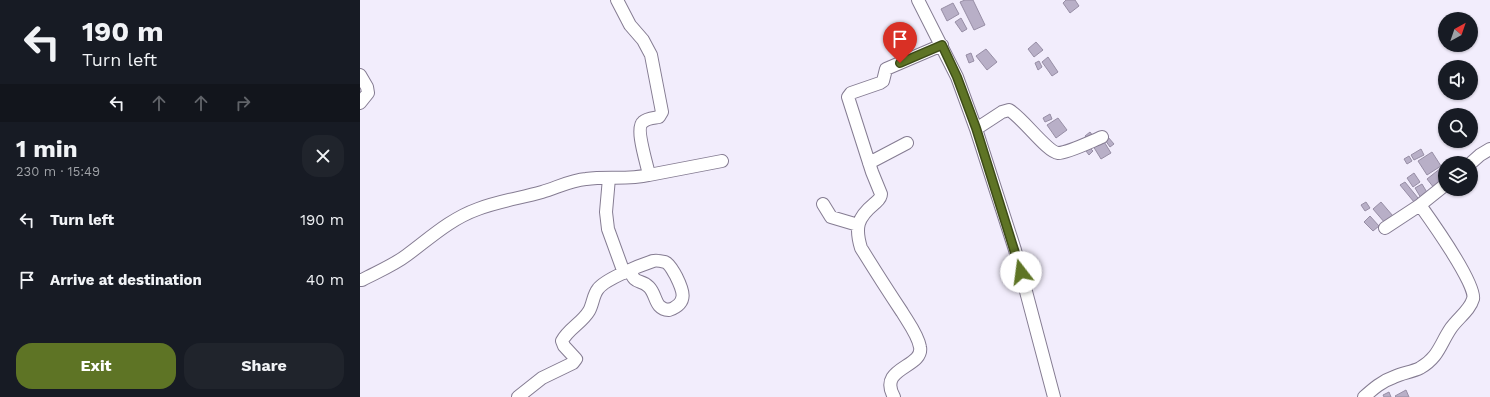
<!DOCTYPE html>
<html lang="en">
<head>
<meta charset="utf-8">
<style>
	:root { --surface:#171b24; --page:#20242c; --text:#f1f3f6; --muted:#9ea1a6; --accent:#5e7425 }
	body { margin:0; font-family:"Work Sans",sans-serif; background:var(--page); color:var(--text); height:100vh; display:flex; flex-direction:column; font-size:15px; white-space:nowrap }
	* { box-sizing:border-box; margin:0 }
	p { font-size:13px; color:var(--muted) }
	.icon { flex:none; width:22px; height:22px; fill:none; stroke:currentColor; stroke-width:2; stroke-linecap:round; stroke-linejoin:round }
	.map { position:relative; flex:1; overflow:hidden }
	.panel { display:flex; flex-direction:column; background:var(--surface); width:360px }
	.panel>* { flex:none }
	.banner { background:#171b24; color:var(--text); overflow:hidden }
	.needle { width:26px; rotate:40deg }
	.tools { position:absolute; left:1078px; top:12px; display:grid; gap:8px }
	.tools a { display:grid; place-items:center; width:40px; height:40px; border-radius:50%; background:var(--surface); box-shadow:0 1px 3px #0004; font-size:20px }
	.pin { position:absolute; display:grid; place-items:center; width:34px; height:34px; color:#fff; margin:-41px -17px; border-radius:50% 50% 50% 0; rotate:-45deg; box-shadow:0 0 4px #0007 }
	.pin .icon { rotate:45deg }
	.me { position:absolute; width:44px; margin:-22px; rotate:345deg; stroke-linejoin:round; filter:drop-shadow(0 0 3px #0008) }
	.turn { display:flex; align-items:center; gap:14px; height:84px; padding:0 16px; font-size:18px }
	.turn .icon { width:52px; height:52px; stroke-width:2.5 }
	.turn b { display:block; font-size:28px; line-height:34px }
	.lanes { display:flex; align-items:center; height:38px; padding:0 16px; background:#0003; justify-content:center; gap:20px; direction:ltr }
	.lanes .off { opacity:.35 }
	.round { display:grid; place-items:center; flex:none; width:42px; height:42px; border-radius:16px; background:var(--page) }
	.headline { display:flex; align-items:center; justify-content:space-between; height:68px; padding:0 16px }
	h1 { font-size:24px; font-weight:700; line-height:30px }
	.action { display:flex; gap:8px; margin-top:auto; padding:8px 16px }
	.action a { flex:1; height:46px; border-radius:16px; background:var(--accent); color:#fff; font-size:16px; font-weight:700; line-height:46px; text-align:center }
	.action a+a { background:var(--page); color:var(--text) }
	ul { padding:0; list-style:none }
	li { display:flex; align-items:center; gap:12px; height:60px; padding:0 16px }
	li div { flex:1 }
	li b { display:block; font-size:15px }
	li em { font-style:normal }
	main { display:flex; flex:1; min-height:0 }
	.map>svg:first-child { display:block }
	.building { fill:#b8afc7; stroke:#978ea5 }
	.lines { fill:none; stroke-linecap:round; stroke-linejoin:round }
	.minor-casing { stroke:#857c92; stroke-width:14 }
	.minor { stroke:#fff; stroke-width:12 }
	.route-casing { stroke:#3d4b18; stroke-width:10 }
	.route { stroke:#5e7425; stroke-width:7 }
</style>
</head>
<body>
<main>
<section class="panel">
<div class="banner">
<div class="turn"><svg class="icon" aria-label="left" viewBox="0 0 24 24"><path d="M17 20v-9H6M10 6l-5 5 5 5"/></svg><div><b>190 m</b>Turn left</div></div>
<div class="lanes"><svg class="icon" aria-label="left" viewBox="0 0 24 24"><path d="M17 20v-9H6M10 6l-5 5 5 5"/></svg><svg class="icon off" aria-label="ahead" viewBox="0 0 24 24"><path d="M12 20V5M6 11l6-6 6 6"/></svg><svg class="icon off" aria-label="ahead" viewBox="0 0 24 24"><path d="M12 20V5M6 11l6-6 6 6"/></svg><svg class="icon off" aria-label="right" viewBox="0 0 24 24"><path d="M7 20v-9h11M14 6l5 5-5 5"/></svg></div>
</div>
<div class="headline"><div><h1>1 min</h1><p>230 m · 15:49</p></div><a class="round"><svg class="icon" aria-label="close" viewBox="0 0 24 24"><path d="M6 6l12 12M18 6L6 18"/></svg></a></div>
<ul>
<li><svg class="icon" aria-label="left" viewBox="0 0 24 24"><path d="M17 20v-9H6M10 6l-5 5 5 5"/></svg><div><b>Turn left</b></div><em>190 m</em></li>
<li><svg class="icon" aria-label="arrive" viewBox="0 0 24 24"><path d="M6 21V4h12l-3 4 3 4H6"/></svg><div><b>Arrive at destination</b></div><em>40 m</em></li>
</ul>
<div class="action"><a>Exit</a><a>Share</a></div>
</section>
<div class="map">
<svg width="1130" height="397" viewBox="0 0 1130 397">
	<rect width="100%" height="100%" fill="#f2edfc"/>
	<path class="building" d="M605,0H613L625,25L614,30L600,2Z
		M706,0H715L719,6L710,13L703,3Z
		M593,3L599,14L587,21L581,9Z
		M601,18L607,29L602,32L595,22Z
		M676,42L683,50L674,57L668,49Z
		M626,49L637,62L627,70L616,56Z
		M611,53L614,61L609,63L606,55Z
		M688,57L698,72L692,76L682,62Z
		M679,61L682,67L678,70L675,63Z
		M690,114L692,119L685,122L683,118Z
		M698,118L707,130L696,138L687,125Z
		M730,132L733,136L728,140L725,136Z
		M748,137L754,144L750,147L745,140Z
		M743,140L751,153L741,159L733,146Z
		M730,148L733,151L729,155L726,151Z
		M1061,149L1064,155L1054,160L1051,155Z
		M1072,152L1081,166L1067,175L1058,161Z
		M1049,156L1052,161L1047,164L1044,159Z
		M1081,168L1085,174V180L1074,188L1067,179Z
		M1054,173L1060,182L1053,187L1047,178Z
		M1045,182L1058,198L1054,202L1040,185Z
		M1062,184L1068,194L1061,198L1055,188Z
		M1006,202L1010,208L1005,211L1001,205Z
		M1021,202L1033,216L1025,223L1013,209Z
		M1010,216L1019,226L1013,231L1004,222Z
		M1046,390L1049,397H1036L1035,396Z
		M1029,392L1031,397H1024L1023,395Z"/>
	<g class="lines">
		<g class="minor-casing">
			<path id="minor" d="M558,0L597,77L616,129L655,250L694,397
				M0,75L7,87L8,93L0,103
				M616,129L642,112L649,110C662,117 687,152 698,153C708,153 732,141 742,137
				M509,163L547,143
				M1111,163L1120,155L1130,149
				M289,175L362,161
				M249,178L246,212L248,229L264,273
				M463,204L471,217L498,225
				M1025,228L1060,205
				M0,280H2C17,272 34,265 47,255C70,238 90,219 118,209C139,201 161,198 182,192C196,188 211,180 226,179C247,176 268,180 289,175C287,164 275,128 283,122C287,118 294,118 299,117L302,112L291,55L283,40L270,25L257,0
				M158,397L182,378L213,363L216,359L204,346L202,341C208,329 222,323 229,311C233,304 233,295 238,289C245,279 281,265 293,261C296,260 301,261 305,262C310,264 313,271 316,276C323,290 329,303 309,310C294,309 297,295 289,287C280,278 275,286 270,270
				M534,397C517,367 564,368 560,347C558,335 548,322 542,312C528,291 514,269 501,248C495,228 497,218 514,204C517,201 521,199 521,194L512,172L488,97L491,93L520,83L523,81L526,69L582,45
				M1004,397C1013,389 1022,381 1034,377C1042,373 1052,372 1060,368C1079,357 1080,344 1091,328C1098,318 1110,310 1113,299C1118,286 1070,219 1060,205L1085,185"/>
		</g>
		<use href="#minor" class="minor"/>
	</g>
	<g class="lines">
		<g class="route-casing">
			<path id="route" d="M540,63L582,45L597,77L616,128L661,272"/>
		</g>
		<use href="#route" class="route"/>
	</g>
</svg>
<div class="tools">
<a><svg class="needle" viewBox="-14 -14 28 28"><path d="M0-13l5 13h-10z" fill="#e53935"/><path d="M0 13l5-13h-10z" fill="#9ea1a6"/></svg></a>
<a><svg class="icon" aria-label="sound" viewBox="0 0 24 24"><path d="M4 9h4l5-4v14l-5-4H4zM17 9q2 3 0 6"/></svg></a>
<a><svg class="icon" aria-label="search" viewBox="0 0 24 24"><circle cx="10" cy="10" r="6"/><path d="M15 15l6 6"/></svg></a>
<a><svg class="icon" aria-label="layers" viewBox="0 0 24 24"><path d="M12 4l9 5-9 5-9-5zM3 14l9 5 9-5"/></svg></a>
</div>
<div class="pin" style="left:540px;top:63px;background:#d93025"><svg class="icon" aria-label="arrive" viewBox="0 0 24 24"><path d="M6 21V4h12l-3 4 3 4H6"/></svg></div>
<svg class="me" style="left:661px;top:272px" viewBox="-20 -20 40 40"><circle r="19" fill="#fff"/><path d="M0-13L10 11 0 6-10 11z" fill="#5e7425"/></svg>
</div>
</main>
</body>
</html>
